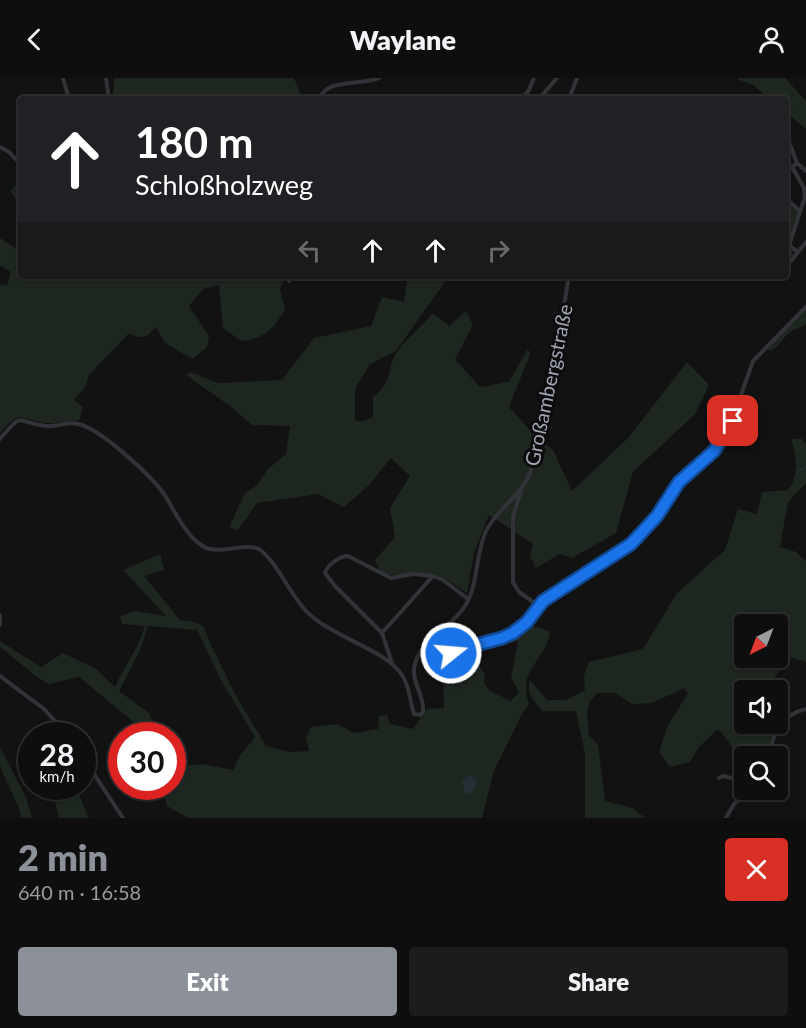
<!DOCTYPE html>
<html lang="en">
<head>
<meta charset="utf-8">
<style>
	:root { --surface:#0e0e0e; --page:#1c1c1c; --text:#f1f3f6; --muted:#9b9c9e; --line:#2e2e2e; --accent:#8c9099 }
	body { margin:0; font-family:Lato,sans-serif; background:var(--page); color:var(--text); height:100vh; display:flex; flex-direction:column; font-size:22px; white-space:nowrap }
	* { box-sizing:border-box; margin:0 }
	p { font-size:20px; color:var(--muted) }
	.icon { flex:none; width:33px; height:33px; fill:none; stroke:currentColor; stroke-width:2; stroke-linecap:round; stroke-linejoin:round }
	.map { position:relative; height:740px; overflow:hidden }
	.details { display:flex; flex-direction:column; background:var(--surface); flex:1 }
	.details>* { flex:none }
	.banner { position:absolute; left:18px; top:18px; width:771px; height:183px; border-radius:6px; box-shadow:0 2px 4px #0004,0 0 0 2px var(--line); background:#202124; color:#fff; overflow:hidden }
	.needle { width:39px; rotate:222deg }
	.controls { position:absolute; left:734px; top:536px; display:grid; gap:12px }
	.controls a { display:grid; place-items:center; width:54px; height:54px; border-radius:6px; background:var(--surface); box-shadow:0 2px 4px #0004,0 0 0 2px var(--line); font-size:30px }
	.speed { position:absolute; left:18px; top:644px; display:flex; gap:12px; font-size:30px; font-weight:700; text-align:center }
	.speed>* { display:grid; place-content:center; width:78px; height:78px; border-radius:50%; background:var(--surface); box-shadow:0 2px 4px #0004,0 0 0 2px var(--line); line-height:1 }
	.speed small { font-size:15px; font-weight:400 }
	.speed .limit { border:9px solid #d22; background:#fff; color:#111 }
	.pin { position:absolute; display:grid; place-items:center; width:51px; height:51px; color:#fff; margin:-26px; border-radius:12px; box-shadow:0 3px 9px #0006 }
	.me { position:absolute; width:66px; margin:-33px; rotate:73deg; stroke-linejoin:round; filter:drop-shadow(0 0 4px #0008) }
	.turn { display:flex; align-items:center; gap:21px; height:126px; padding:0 18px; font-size:27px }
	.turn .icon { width:78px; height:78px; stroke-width:2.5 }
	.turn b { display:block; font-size:42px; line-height:51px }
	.lanes { display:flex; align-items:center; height:57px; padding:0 18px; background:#0003; justify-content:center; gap:30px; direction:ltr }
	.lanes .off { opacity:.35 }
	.round { display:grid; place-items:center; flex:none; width:63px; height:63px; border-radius:6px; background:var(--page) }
	.headline { display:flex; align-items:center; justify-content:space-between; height:102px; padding:0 18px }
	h1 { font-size:36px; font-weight:800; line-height:45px; color:var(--accent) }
	.primary-button { display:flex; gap:12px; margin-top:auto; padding:12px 18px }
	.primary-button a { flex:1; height:69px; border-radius:6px; background:var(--accent); color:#fff; font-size:24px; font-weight:800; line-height:69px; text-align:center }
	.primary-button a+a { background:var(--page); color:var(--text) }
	header { display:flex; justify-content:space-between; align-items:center; height:78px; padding:0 18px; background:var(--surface); font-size:27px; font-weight:800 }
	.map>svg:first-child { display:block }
	.green { fill:#1e2620; fill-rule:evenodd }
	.water { fill:#282e37 }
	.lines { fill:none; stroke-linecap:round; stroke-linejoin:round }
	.stream { stroke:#282e37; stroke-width:1.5 }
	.street { stroke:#323338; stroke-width:4 }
	.route-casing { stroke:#114b97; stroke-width:15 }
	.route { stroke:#1a73e8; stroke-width:10 }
	.labels { text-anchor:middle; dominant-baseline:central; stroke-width:6; stroke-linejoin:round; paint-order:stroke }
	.street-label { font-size:20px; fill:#a2a6b5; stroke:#0d0d0e }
</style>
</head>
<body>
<header><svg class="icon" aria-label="back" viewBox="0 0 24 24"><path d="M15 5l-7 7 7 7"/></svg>Waylane<svg class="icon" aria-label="person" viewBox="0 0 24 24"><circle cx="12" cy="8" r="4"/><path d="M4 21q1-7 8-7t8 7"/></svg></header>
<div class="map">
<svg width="806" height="740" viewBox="0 0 806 740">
	<rect width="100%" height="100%" fill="#121213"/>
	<path class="green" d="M115,0H294L301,17L319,19V21H112Z
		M738,0H785L806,23V51L786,34V21H770L752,6L739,2Z
		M21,104V131L11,113L14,108Z
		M786,123L797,135L788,163L793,176L786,185L788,139Z
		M0,160L21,174V198H277L283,204L280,211L285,232C272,252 266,260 241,263L223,250L219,207L203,211L189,228L209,258L207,269L192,281L164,264L156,249L147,258L137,259L129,255L89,297L85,309L74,322L83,329L79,343C69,342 60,346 50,345C22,344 21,328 0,356V206L7,208L11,194L0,187Z
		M408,198H449L396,273L370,286L355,311V342L360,344L373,339V319C396,301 385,292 397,274C407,260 422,248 433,235L449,248L466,233L473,247L455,281L479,308C488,310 497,304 509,304L527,272L531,274L509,329L538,361L553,372L572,413L629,359L687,284L709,307L695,336L633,394L616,455L572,480L560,476L536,490L530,478L533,466L489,437L474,475L467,515C458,510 448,501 438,498C422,492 391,501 382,494C379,491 377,486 375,482L395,459L390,430L410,398L391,380L368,408L344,429L318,416L257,425L238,452L229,449L245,415L256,408L268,391L286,376L290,348L252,347L230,328L186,297L190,294L218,305L282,302L314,260L371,248L382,219L404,224Z
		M806,231V246C801,250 797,250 792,253C782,259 781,268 770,273L766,270Z
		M791,361H802L806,367V405L788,424L780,469L796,474L806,483V584L787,578L780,592L765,612H744V645H749L748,654L772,658L766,678H744V698L729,664L718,651L699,669L690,684L670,689L659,674L667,649L688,615L684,610L652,625L632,626L616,615H597L590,623L587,635L589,657L598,667L605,723L633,730L645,740H585V676L576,633H542C534,622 526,616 530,602L547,622H566L585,612L584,598L589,584L643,571L677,515L725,472L738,431L757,436L762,414L788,412C799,400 797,376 791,361ZM744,546H777V579H744Z
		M160,476L164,492L144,498L180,542L196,544L204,549L209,563L235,616L266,668L290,674L309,673L306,659L311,649L337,646L354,655L378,651L379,638L387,637L390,646L413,651L427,631L444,630L443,584L457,574L506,562L526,546L550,553C547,583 516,591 529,626L523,634L494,693L482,740H188L167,728L161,708H172L173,689L203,686L233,692L240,678L255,659L221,602L197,552L148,548L140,572L119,613L149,635L159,657H145L136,646L79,599L49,606L37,599L0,569V563L41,589L63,575L96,591L115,609C124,588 139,570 145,548L122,546L120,538L135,533L166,538L123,492ZM518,563L511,600L519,614L511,623L490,613L484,605L485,597L473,577L487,571Z
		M0,669L26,720L32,740H21L20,732L0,689Z
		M53,708H75L89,740H59L55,723L49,717Z"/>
	<path class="water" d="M470,697L475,700C480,707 473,715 465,716L462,703Z"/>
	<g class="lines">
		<path class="stream" d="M798,394L806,388"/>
		<path class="street" d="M63,0L69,21
			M106,0L109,21
			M320,21C326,0 360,8 379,0
			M522,21L529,12L534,0
			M539,21L557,0
			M569,21L577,0
			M786,56L797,85L806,93
			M0,69L9,74L21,87
			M797,85L792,89L804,110L805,119L790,164L791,169L798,174
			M786,120L800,134
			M786,189L806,164
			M746,198H766
			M289,203L291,198
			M0,361C25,331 15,345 46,348C57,349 68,343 78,346C100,350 154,400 166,419C175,434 186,457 201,467C218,479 240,464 259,471C278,485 289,515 306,533C331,559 385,571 402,597C411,611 409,622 414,636L420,637L423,634C425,617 410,604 415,586C423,557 451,551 465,528C479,506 475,476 486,453C497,431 519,420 530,395L559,257L569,198
			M521,413L513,438V504L519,514L539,528
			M0,537V547
			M451,544L448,573L449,576L457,571L502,560L513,555L527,544L543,523L620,473L642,455L657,438L672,412L686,397L708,379L729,351L753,283L806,229
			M382,555L433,498
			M392,585L382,555L335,508L325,495C327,487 340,478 348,478L391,500L413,496L433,498L443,502L468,521
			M0,598L44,631L68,657
			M82,678L123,740
			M768,678C774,655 780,637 806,631
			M719,700L723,698L744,703
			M726,740L734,726L750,711"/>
	</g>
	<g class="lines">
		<g class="route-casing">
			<path id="route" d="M451,575L457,572L502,560L513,555L527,544L543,523L631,466L657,438L679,404L714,373L733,343"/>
		</g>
		<use href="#route" class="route"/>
	</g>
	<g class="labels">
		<g class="street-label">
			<text transform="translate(548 307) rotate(-78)">Großambergstraße</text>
		</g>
	</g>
</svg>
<div class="controls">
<a><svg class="needle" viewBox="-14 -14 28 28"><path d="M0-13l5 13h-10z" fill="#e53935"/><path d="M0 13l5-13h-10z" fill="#9b9c9e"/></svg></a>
<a><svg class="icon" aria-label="sound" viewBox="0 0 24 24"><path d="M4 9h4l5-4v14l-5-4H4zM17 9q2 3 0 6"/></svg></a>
<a><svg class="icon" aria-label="search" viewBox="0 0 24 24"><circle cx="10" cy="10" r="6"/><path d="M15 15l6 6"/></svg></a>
</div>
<div class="speed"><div>28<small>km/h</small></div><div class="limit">30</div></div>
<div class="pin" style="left:733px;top:343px;background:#d93025"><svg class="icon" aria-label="arrive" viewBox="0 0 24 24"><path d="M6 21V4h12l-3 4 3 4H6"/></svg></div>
<svg class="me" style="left:451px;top:575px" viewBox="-20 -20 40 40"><circle r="17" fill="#1a73e8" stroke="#fff" stroke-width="3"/><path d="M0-11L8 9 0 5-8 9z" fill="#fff"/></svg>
<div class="banner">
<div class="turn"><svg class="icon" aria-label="ahead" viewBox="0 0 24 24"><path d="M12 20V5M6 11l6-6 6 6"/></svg><div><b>180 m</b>Schloßholzweg</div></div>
<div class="lanes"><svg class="icon off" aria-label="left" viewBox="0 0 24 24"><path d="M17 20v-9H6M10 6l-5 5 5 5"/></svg><svg class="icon" aria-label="ahead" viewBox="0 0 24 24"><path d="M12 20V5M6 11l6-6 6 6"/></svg><svg class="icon" aria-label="ahead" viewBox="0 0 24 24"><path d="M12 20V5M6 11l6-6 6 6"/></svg><svg class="icon off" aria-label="right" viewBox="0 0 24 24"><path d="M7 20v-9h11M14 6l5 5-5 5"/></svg></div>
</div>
</div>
<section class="details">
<div class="headline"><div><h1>2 min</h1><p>640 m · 16:58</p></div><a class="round" style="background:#d93025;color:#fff"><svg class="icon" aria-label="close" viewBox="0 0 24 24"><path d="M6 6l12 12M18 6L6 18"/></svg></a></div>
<div class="primary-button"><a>Exit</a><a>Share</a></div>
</section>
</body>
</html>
